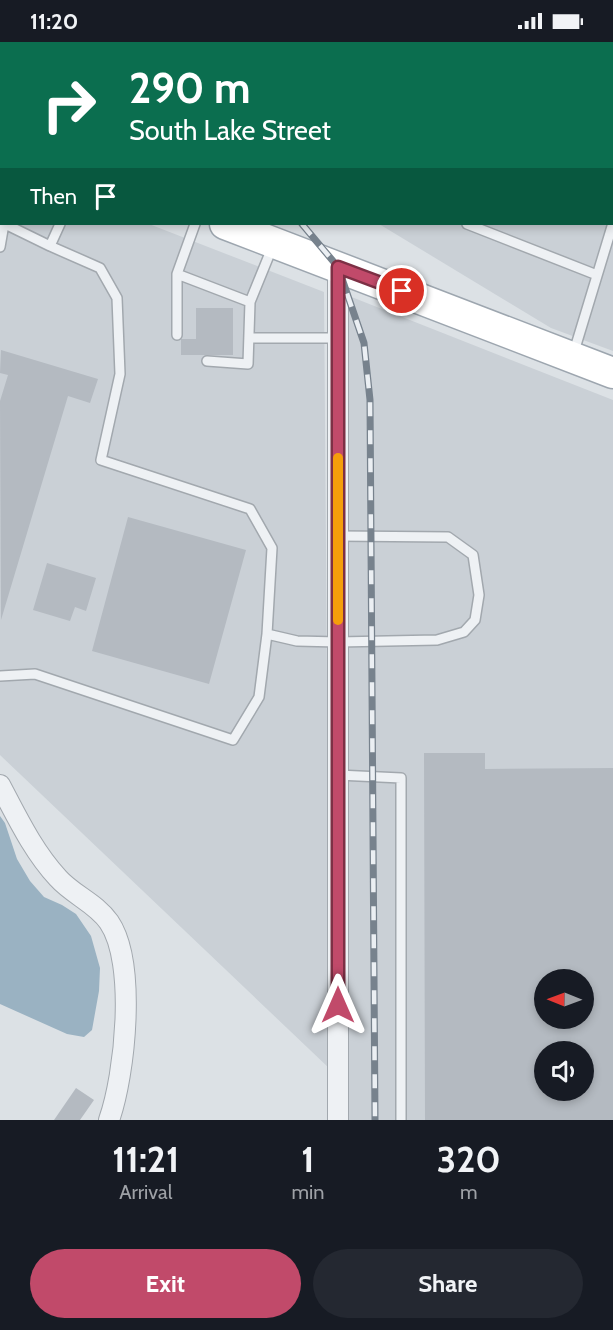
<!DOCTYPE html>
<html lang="en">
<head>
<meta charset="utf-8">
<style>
	:root { --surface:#171b24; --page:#242831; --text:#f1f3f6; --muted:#9ea1a6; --accent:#c14a6a }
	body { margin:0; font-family:Cabin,sans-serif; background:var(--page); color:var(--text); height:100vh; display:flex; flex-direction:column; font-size:22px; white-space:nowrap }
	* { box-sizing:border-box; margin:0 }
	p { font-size:20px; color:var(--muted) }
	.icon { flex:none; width:33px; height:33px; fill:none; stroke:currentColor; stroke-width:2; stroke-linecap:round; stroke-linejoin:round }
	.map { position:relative; height:1078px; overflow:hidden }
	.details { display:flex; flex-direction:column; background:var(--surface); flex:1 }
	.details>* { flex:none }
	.guide { position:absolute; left:0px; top:0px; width:614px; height:183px; box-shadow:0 3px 9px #0003; background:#0b6e4f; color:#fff; overflow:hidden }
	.needle { width:39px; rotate:271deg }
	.fabs { position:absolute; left:534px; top:927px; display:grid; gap:12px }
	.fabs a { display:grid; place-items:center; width:60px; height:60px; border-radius:50%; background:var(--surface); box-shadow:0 3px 9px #0003; font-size:30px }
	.pin { position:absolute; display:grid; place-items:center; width:51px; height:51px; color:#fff; margin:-26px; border:3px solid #fff; border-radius:50%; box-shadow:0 2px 6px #0007 }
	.me { position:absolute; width:66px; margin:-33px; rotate:0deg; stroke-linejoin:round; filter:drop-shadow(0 0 4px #0008) }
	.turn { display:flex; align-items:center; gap:21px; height:126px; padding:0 30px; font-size:27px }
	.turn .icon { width:78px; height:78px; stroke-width:2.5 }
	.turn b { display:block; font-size:42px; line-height:51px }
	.then { display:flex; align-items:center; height:57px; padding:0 30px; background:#0003; gap:12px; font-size:22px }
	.eta { display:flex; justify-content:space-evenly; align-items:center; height:102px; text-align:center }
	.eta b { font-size:36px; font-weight:800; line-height:42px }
	.button { display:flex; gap:12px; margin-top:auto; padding:12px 30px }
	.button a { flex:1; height:69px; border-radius:36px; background:var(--accent); color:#fff; font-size:24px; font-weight:800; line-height:69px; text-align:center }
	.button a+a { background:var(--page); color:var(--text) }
	.status { display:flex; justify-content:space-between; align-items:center; height:42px; padding:0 30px; background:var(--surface); direction:ltr }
	.status svg { height:16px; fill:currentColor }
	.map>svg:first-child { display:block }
	.built { fill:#cad0d6; fill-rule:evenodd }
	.water { fill:#9ab2c2 }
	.building { fill:#b4bac1; fill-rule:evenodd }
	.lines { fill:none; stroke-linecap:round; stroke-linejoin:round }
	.service-casing { stroke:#a2a8ae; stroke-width:12 }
	.minor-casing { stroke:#a2a8ae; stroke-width:22 }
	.primary-casing { stroke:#9da6af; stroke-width:33 }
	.service { stroke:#eef1f4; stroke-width:9 }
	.minor { stroke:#eef1f4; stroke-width:20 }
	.primary { stroke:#fff; stroke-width:30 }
	.rail-casing { stroke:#77828d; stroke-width:7 }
	.rail { stroke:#ebeff3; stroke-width:4.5; stroke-dasharray:14; stroke-linecap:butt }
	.route-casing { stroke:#7d3045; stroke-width:15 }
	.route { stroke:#c14a6a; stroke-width:10 }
	.slow { stroke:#f59e0b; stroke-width:10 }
</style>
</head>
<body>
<div class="status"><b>11:20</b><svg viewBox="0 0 49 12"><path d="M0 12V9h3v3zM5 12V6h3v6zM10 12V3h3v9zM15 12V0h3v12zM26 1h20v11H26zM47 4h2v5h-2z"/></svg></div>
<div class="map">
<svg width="613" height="1078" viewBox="0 0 613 1078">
	<rect width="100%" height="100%" fill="#dce1e5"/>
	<path class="built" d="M111,0H613V309L551,286L379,182H612V2Z
		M0,124L2,182H149L324,250L330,1027L0,713Z
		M349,254L613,358V1078H347ZM544,938H584V976H544ZM544,1010H584V1048H544Z"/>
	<path class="water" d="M0,774L5,781L17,817L30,839L44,855L62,863L76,872L91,894L100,926L99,949L92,988L84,995L67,992L0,962Z"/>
	<path class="building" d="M196,266H233V313H181V297H196Z
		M1,308L98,337L90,361L68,354L1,578L0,359L8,333L0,331Z
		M128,475L246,508L209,642L92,609Z
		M47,521L96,536L86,569L75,565L70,579L33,568Z
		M424,711H485V727L613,726V1078H425ZM544,938H584V976H544ZM544,1010H584V1048H544Z
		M76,1046L94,1058L80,1078H54Z"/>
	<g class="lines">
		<g class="service-casing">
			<path id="service" d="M354,2V0
				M612,165L613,166
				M5,182L50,204
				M60,182L50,204L100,226L117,256L120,332L101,418L250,467L272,506L267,592L297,599L338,600L437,598L464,590L475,578L479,553L473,513L448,495L338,494
				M467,182L597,233
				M0,205L4,182
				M177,232L250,260
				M177,293V232L195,182
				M249,296H338
				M573,313L613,181
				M207,319L248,322L250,260L272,206
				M0,634L35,632L233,698L259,655L267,592
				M338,733L401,736V1078"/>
		</g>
		<g class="minor-casing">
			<path id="minor" d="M0,743C17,775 33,809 58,836C73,853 96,861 109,880C137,921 125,1033 109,1078
				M338,1078V225"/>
		</g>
		<g class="primary-casing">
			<path id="primary" d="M0,97L2,98
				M225,182L613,331"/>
		</g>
		<use href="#service" class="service"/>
		<use href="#minor" class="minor"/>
		<use href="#primary" class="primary"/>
		<g class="rail-casing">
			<path id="rail" d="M126,0L127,2
				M302,182L338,225L364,301L370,358L375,1078"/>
		</g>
		<use href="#rail" class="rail"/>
	</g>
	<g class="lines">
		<g class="route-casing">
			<path id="route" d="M338,963V225L402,249"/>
		</g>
		<use href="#route" class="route"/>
		<path class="slow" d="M338,416V578"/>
	</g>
</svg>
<div class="fabs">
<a><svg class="needle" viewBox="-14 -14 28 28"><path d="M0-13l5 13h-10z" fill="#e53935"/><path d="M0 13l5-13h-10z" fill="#9ea1a6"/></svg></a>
<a><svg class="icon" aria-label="sound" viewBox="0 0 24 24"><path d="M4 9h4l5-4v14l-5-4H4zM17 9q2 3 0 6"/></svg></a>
</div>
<div class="pin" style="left:402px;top:249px;background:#d93025"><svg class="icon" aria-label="arrive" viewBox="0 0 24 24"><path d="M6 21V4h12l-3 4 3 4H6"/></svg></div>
<svg class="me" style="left:338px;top:963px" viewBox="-20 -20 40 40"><path d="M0-17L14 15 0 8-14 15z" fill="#c14a6a" stroke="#fff" stroke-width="4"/></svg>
<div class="guide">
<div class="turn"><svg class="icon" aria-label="right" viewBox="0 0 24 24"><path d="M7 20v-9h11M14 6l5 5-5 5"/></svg><div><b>290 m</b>South Lake Street</div></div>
<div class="then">Then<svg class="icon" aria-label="arrive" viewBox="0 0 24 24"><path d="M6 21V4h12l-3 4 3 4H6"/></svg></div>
</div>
</div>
<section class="details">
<div class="eta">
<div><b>11:21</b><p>Arrival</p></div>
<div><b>1</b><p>min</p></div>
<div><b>320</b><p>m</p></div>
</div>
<div class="button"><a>Exit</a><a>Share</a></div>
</section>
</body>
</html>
